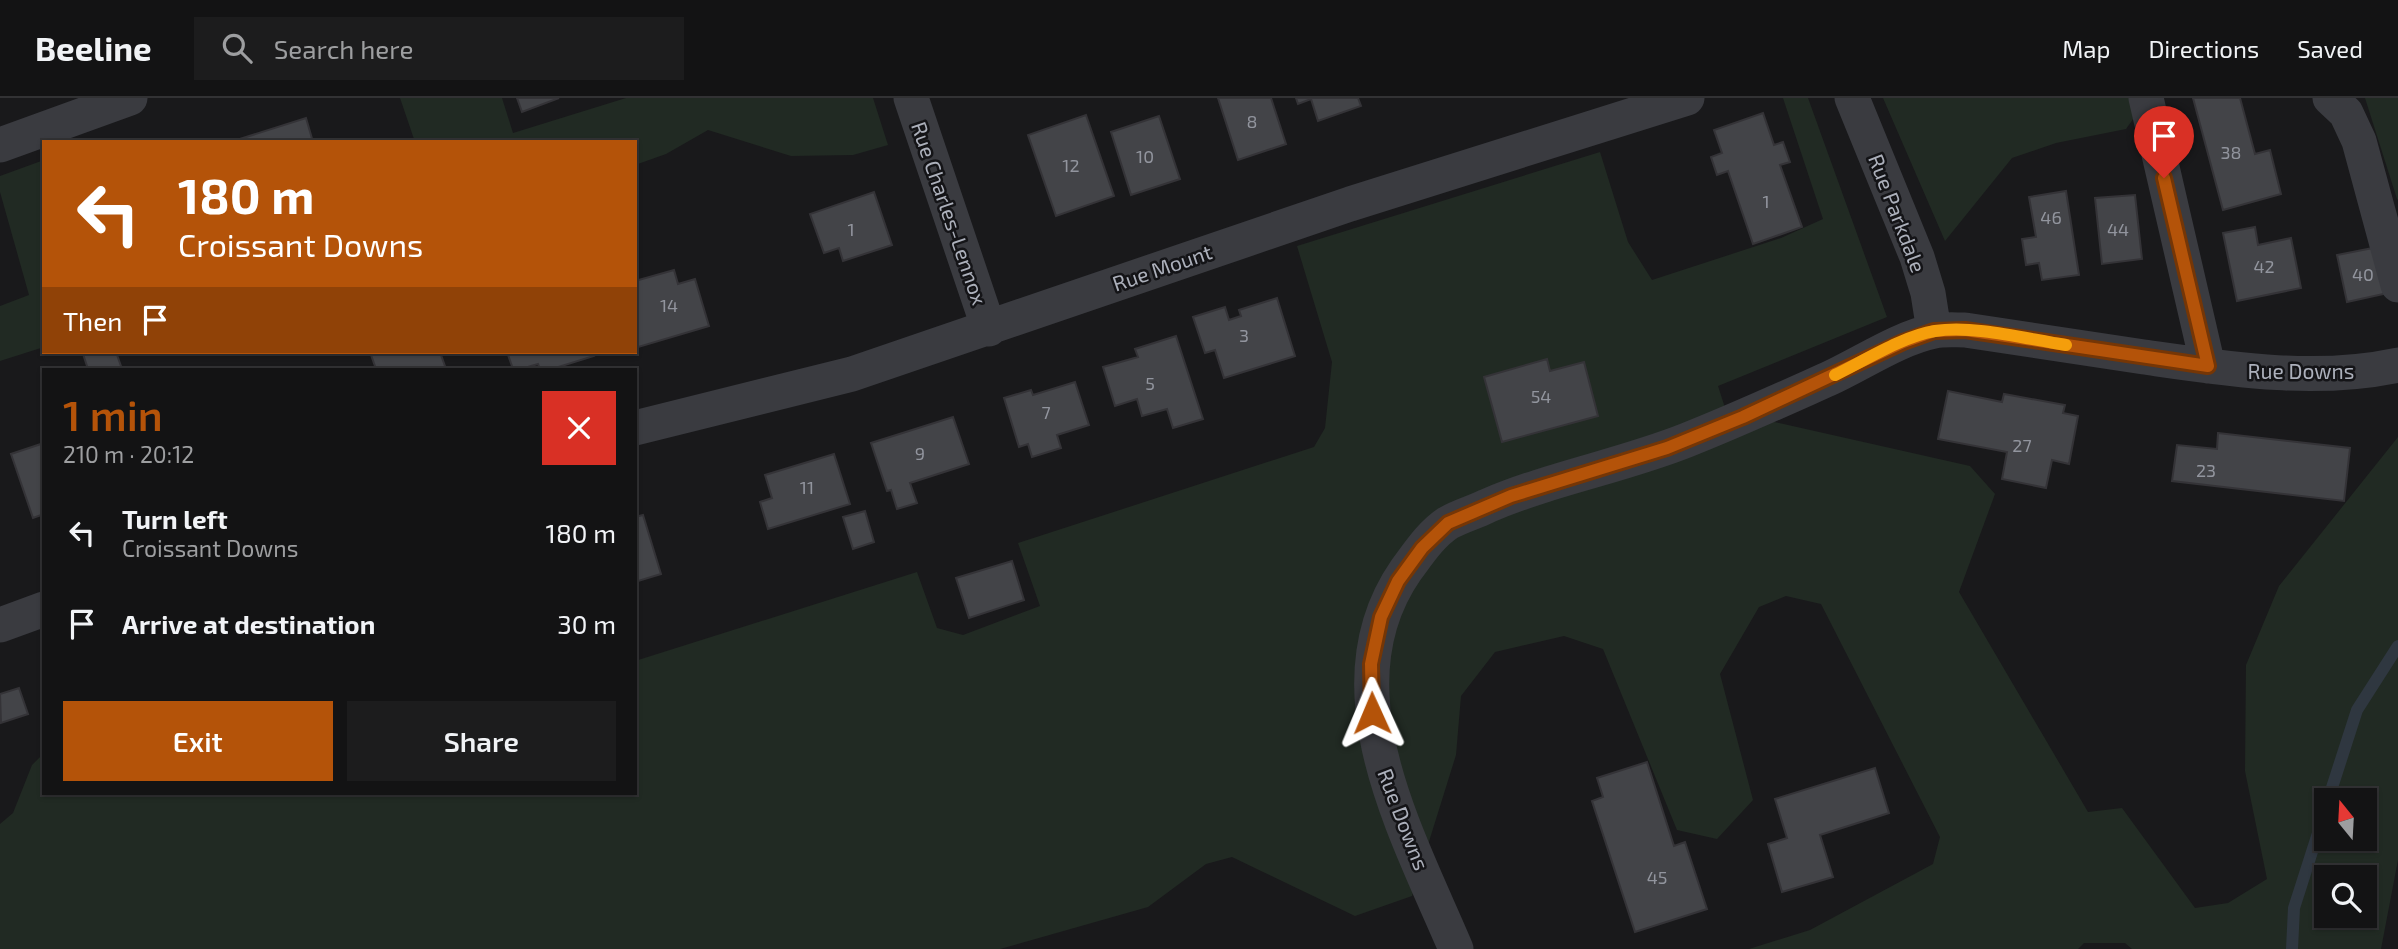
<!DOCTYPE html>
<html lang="en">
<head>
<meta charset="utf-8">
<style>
	:root { --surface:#131314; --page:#1c1c1d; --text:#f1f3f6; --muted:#9d9ea0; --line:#323234; --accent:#b45309 }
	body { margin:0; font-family:"Exo 2",sans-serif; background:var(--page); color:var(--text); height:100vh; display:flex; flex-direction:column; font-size:26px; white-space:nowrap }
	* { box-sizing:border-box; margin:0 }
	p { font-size:23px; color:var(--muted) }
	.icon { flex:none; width:38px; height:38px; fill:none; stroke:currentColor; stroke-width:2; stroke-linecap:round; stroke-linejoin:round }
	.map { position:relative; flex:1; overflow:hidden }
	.details { position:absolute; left:42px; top:270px; width:595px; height:427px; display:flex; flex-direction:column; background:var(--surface); border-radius:0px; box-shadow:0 2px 5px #0004,0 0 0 2px var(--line) }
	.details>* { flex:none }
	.guide { position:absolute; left:42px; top:42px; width:595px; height:214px; border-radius:0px; box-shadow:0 2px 5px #0004,0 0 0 2px var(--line); background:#b45309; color:#fff; overflow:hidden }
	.needle { width:46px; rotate:342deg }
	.fabs { position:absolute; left:2314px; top:690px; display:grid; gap:14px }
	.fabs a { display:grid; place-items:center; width:63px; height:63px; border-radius:0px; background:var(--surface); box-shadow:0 2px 5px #0004,0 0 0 2px var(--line); font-size:35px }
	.pin { position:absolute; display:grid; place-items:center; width:60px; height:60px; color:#fff; margin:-72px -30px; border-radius:50% 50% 50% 0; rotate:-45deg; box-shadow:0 0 7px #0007 }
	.pin .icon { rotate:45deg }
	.me { position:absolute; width:77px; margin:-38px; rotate:359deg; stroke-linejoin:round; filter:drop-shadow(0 0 5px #0008) }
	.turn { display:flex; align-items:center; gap:24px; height:147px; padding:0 21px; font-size:32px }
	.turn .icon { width:91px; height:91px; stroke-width:2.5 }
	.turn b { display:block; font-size:49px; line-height:60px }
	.then { display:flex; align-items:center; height:66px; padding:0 21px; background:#0003; gap:14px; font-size:26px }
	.round { display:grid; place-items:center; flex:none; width:74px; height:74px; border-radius:0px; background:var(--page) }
	.headline { display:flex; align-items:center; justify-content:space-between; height:119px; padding:0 21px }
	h1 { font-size:42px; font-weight:600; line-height:52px; color:var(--accent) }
	.button { display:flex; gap:14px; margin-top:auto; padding:14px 21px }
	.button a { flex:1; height:80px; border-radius:0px; background:var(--accent); color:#fff; font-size:28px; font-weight:600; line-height:80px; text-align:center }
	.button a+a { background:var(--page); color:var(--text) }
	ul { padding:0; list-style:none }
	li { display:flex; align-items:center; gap:21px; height:91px; padding:0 21px }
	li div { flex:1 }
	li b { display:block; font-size:26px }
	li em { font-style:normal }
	header { display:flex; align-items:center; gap:42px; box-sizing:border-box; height:98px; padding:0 35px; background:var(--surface); border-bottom:2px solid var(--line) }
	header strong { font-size:33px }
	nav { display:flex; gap:38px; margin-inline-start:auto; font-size:24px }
	.search { width:490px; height:63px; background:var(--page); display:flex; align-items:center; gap:18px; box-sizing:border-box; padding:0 24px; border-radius:0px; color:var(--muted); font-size:26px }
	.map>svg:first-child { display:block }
	.green { fill:#212a23; fill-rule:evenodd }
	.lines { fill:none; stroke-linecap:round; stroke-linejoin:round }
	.stream { stroke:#2f3740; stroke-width:12 }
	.building { fill:#434448; stroke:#343337; stroke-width:2 }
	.street { stroke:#3a3b40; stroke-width:35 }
	.route-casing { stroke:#753606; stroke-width:18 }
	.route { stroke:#b45309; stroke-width:12 }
	.slow { stroke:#f59e0b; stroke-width:12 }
	.labels { text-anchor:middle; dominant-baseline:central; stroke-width:5; stroke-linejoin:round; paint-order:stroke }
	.number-label { font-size:18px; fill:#92959e }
	.street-label { font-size:21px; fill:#acb0bb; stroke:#141417 }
</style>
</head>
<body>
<header>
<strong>Beeline</strong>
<div class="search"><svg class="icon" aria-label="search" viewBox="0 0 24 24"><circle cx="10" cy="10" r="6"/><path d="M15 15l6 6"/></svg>Search here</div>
<nav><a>Map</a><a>Directions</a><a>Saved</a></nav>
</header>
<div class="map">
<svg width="2398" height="851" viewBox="0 0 2398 851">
	<rect width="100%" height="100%" fill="#19191b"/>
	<path class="green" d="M400,0H502L513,35L626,0H873L888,47L853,57L791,58L708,32L666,56L635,67V44H415Z
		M1783,0H1808L1887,219L1718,288L1726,313L1970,368L1995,396L1959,494L2088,714L2122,710L2195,810L2228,805L2267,781L2245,673L2246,567L2279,488L2398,339V762L2381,851H2132L2125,845H2084L2078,851H1749L1810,832L1933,766L1940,739L1821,506L1786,498L1759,509L1720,576L1753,702L1717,741L1677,732L1603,551L1564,538L1495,554L1461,598L1456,657L1412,798L1355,818L1232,759L1206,766L1148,809L1000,851H0V726L13,715L32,667L44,655V695H635V563L917,474L937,530L963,537L1040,508L1018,445L1314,349L1325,330L1332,264L1297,148L1600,54L1628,144L1652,182L1781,140L1823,121ZM2326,702H2364V740H2326ZM2326,779H2364V817H2326Z
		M1883,0H2139L2141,10L2126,31L2056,45L2012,60L1945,143Z
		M2365,0H2398V102L2397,101Z
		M44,62V249L0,263V208L29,197L0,94V78Z"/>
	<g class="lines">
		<path class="stream" d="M2328,702L2357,612L2398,548
			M2292,851L2294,810L2326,710"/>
	</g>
	<path class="building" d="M517,0H559L522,14Z
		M1218,0H1271L1286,46L1238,62Z
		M1296,0H1358L1361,8L1318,23L1311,1L1298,6Z
		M2193,0H2240L2255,56L2270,52L2281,96L2223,112Z
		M1763,15L1774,47L1783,44L1790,64L1780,67L1802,129L1753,146L1728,73L1717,77L1711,59L1722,55L1714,32Z
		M1086,17L1114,98L1056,118L1028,37Z
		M1159,18L1180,81L1131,97L1111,34Z
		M306,20L313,44H241L240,41Z
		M2066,93L2079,177L2042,182L2039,165L2026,167L2022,141L2036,139L2029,99Z
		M874,94L892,147L843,163L839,150L824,155L810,116Z
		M2135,97L2142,161L2102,166L2095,100Z
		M2255,129L2258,147L2291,140L2301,190L2237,203L2223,135Z
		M2378,149L2388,195L2347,204L2337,157Z
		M674,172L678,186L695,181L709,228L635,250V183Z
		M1277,200L1295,258L1224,280L1215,252L1205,255L1193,219L1225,209L1229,222L1241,218L1239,212Z
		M1176,238L1203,321L1173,330L1167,311L1142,318L1137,301L1115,308L1103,269L1138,259L1135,251Z
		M90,254H116L122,271H88L83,256Z
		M370,254H440L446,271H376Z
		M507,254H592L594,258L552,271H540L538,266L521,271H513Z
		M1547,261L1550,273L1584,264L1598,318L1502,344L1484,279Z
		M1075,284L1089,327L1057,337L1061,350L1032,359L1028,346L1019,349L1004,300L1031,292L1033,297Z
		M1948,293L2002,304L2004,296L2065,307L2063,315L2078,318L2069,366L2052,362L2046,390L2002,381L2007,354L1938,341Z
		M953,319L969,366L910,385L917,405L897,411L891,392L887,393L871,345Z
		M2218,335L2350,350L2344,403L2172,383L2177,347L2217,351Z
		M44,345V416L33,420L11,356Z
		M834,356L850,406L768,431L760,404L772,400L765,377Z
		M865,413L874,444L853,451L843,419Z
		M643,417L661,476L635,484V419Z
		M1012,463L1024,502L969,520L956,480Z
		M19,590L28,616L1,625L0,596Z
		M1647,664L1674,748L1685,744L1707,811L1635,834L1592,703L1603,699L1597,680Z
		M1875,670L1889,715L1820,737L1833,779L1782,794L1768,746L1787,740L1775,701Z"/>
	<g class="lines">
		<path class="street" d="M911,0L989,231
			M1852,0L1917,159L1928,195L1934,233
			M2146,0L2208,268
			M2330,0L2346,15L2359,43L2398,187
			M0,47L130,0
			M635,330L852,276L1350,106L1687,0
			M0,527L44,511
			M1456,851C1408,737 1324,590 1406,472C1418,456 1431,436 1448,425C1460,418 1475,414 1487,408C1552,380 1622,368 1687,342C1735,323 1781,302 1828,281C1861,266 1899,240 1934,233C1944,231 1955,232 1965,232C2025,241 2085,250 2144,259C2228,271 2314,285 2398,267"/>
	</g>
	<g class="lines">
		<g class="route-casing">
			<path id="route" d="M1372,615L1371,566L1381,519L1398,483L1422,450L1448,425L1511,398L1667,350L1743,319L1903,244L1934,233L1965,232L2208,268L2164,80"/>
		</g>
		<use href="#route" class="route"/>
		<path class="slow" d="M1835,277C1864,263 1903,238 1935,233C1975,227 2026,241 2066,247"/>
	</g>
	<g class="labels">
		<g class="number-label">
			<text x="1252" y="23">8</text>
			<text x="2231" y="54">38</text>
			<text x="1145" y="58">10</text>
			<text x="1071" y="67">12</text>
			<text x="1766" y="103">1</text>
			<text x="2051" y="119">46</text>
			<text x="851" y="131">1</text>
			<text x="2118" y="131">44</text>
			<text x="2264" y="168">42</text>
			<text x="2363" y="176">40</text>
			<text x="669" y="207">14</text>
			<text x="1244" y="237">3</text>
			<text x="1150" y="285">5</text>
			<text x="1541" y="298">54</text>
			<text x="1046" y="314">7</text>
			<text x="2022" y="347">27</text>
			<text x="920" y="355">9</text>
			<text x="2206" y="372">23</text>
			<text x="807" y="389">11</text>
			<text x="1657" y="779">45</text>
		</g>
		<g class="street-label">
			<text transform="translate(950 115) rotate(71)">Rue Charles-Lennox</text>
			<text transform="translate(1898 115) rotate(69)">Rue Parkdale</text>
			<text transform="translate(1162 169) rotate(-19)">Rue Mount</text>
			<text x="2301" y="272">Rue Downs</text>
			<text transform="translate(1404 721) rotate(69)">Rue Downs</text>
		</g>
	</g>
</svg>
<div class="fabs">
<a><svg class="needle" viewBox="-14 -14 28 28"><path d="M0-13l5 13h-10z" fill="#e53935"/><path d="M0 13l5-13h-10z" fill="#9d9ea0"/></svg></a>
<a><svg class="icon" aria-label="search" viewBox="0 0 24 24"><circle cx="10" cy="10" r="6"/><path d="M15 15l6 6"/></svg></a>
</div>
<div class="pin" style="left:2164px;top:80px;background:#d93025"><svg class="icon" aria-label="arrive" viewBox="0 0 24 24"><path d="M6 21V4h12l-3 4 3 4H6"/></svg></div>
<svg class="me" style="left:1372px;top:615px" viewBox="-20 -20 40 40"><path d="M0-17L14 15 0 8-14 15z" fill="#b45309" stroke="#fff" stroke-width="4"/></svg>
<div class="guide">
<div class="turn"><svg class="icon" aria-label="left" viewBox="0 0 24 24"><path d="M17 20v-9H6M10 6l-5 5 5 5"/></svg><div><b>180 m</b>Croissant Downs</div></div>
<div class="then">Then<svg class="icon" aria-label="arrive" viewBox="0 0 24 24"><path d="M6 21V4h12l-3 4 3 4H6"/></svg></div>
</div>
<section class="details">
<div class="headline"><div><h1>1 min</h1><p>210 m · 20:12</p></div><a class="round" style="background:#d93025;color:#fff"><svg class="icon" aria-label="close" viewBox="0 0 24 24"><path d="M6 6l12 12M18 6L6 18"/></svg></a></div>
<ul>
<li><svg class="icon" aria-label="left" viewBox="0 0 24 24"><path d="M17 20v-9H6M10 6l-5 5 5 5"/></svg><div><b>Turn left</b><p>Croissant Downs</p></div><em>180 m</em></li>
<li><svg class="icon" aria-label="arrive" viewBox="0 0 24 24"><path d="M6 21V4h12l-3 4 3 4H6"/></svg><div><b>Arrive at destination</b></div><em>30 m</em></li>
</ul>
<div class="button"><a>Exit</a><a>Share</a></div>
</section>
</div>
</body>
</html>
